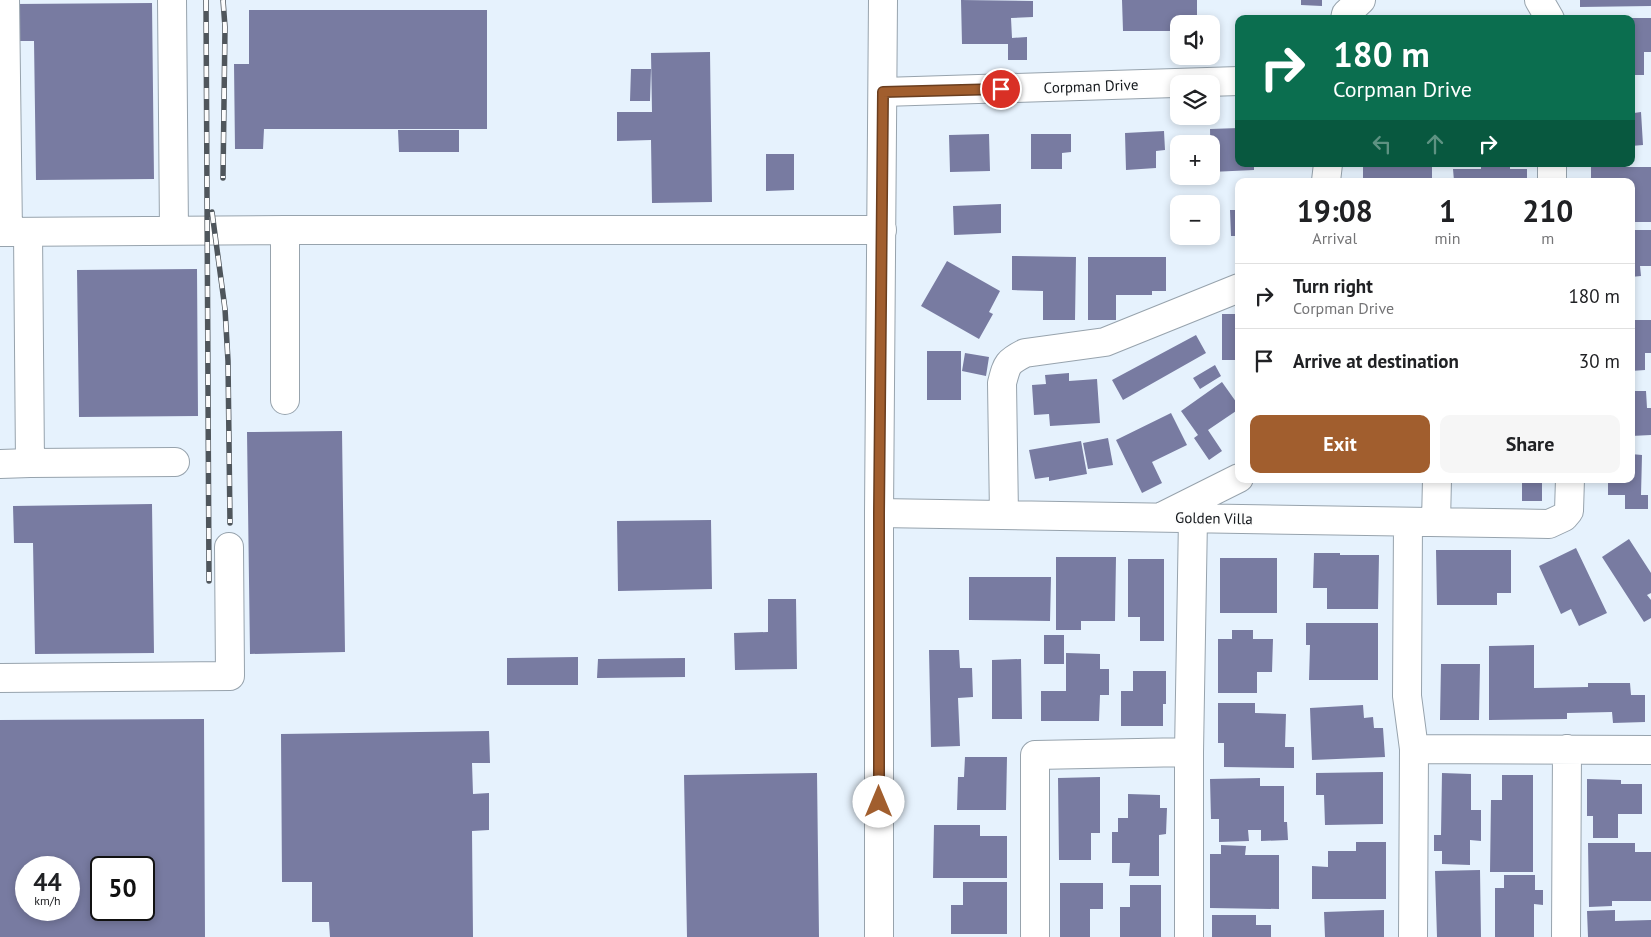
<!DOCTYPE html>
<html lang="en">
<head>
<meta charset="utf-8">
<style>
	:root { --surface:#fff; --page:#f6f6f6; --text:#202124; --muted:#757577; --line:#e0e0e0; --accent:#a15e2e }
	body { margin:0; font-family:"PT Sans",sans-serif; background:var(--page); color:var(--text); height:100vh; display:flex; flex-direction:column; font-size:19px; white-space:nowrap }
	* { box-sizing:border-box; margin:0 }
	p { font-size:16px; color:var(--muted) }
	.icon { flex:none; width:28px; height:28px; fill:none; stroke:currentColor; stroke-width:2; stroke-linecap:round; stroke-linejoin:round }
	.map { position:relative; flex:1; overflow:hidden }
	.panel { position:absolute; left:1235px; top:178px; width:400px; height:305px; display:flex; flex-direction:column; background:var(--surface); border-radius:10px; box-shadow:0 2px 8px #0003 }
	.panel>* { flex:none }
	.top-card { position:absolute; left:1235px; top:15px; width:400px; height:152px; border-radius:10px; box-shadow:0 2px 8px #0003; background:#0b6e4f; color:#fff; overflow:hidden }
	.fabs { position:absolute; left:1170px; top:15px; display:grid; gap:10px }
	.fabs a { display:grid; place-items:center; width:50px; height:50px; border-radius:10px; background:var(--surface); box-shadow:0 2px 8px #0003; font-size:25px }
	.speed { position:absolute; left:15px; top:856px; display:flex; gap:10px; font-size:25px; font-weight:700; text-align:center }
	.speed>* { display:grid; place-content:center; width:65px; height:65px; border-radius:50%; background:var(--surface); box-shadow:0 2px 8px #0003; line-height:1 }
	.speed small { font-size:12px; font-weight:400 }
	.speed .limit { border:2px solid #111; border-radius:8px; background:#fff; color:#111 }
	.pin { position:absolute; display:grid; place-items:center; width:42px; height:42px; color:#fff; margin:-21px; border:2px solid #fff; border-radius:50%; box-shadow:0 1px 5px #0007 }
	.me { position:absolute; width:55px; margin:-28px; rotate:0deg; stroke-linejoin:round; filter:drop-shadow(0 0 4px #0008) }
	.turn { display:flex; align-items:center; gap:18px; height:105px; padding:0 15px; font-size:22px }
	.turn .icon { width:65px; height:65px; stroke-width:2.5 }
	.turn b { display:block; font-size:35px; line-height:42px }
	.lanes { display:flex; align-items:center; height:48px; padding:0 15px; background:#0003; justify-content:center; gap:25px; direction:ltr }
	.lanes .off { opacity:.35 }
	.eta { display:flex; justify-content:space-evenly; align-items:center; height:85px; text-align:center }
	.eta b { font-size:30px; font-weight:700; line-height:35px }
	.button { display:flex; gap:10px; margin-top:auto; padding:10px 15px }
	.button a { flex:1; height:58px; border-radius:10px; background:var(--accent); color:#fff; font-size:20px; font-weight:700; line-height:58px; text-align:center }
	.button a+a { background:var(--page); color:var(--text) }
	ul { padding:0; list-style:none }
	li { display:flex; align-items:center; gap:15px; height:65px; padding:0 15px; border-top:1px solid var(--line) }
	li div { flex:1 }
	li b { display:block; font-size:19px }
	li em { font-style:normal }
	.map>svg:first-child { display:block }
	.building { fill:#787ba1; fill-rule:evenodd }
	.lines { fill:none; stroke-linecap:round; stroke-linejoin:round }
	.minor-casing { stroke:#97a3ad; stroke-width:30 }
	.major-casing { stroke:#97a3ad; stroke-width:30 }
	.minor { stroke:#fff; stroke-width:28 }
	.major { stroke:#fff; stroke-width:28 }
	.rail-casing { stroke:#4f565c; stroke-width:5.5 }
	.rail { stroke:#fdfdfd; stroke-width:4; stroke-dasharray:11; stroke-linecap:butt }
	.route-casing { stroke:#693d1e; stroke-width:12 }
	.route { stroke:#a15e2e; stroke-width:9 }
	.labels { text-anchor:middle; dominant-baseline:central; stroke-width:4; stroke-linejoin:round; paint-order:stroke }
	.street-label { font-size:15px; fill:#13171b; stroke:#fdfdfd }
</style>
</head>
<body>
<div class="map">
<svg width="1651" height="937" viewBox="0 0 1651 937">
	<rect width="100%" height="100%" fill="#e6f2fd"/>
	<path class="building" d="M961,0L1033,1V17L1011,18L1012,38L1027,37V60H1008V44H962Z
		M1122,0H1197V24H1179V56H1197V59H1177V31H1123Z
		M1301,0H1322V6L1301,5Z
		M1580,0H1651V6L1580,7Z
		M152,3L154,179L36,180L34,41H16L15,4Z
		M249,10H487V129H264L263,149H235L234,64H249Z
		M1631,18H1651V52H1644V75H1631Z
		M710,52L712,202L652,203L651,140L617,141V112H652L651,53Z
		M631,69H651L650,101H630Z
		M1631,91H1633L1634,113L1641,112L1643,145L1631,146Z
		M1239,128V164H1254V170L1211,172L1210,129Z
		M398,130H459V152H399Z
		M1164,131L1165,150L1156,151V168L1126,170L1125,133Z
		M989,134L990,171L950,172L949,135Z
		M1031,134H1071V152L1062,153V169H1031Z
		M766,154H794V190L766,191Z
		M1363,164H1385V167H1432V181H1363Z
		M1481,164H1510V169H1527V181H1454L1453,169H1481Z
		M1591,167H1651V222H1631V181H1591Z
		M1001,204V233L954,235L953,206Z
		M1230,210H1239V236H1231Z
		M1631,230H1651V266H1640L1641,276L1631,277Z
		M1012,256L1076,257L1075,320H1043V291L1012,290Z
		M1088,257H1166V291H1152V295H1116V320H1088Z
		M947,261L1000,291L989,312L993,314L979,339L921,306Z
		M197,269L198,416L79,417L77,270Z
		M1222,314H1239V360H1222Z
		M1631,320H1651V353H1645V370L1631,371Z
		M1196,335L1206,353L1123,400L1112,380Z
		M927,351H961V400H927Z
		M965,353L989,357L986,376L962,371Z
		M1215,365L1221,376L1200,389L1193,378Z
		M1069,373V381L1097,379L1100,423L1050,426L1049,414L1034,415L1032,385L1046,384L1045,375Z
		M1222,382L1239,406V409L1208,430L1222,451L1209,460L1194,438L1198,435L1181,411Z
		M1631,391H1646L1647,408H1651V435L1631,436Z
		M1171,413L1187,445L1152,462L1162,483L1142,493L1116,440Z
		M342,431L345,652L250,654L247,432Z
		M1108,438L1113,465L1088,469L1083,443Z
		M1081,441L1087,474L1049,481V477L1035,479L1029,450Z
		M1631,454L1642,455L1641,495H1648V509H1625V495H1608V479H1631Z
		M1472,479H1542V501H1522V481H1472Z
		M152,504L154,653L35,654L33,543H14L13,506Z
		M711,520L712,589L618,591L617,521Z
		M1629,539L1651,573V593L1647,595L1651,600V618L1644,622L1602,557Z
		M1576,548L1607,613L1579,626L1571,609L1561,614L1539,566Z
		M1436,550H1511V593H1497V605H1437Z
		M1314,553H1340V555H1379L1378,609H1327V588H1313Z
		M1056,557H1116L1115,621H1081V630H1056Z
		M1220,558H1277V613H1220Z
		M1128,559H1164V641H1140V617H1128Z
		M969,577H1051L1050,621L969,620Z
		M768,599H796L797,669L735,670L734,633L768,632Z
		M1306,623H1378V680H1309L1310,645H1306Z
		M1232,630H1253V639H1273L1272,672H1257V693H1218V639H1232Z
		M1044,635H1064V664H1044Z
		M1534,645V688L1588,687V683H1630L1631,695H1645V722L1613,723L1612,712L1567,713V719L1489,720V646Z
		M929,650H959L960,668H972L973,697L958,698L960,746L931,747Z
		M1066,653L1100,654V669H1109V695H1100L1099,721H1041V691H1066Z
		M578,657V685H507V658Z
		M685,658V677L597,678L598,659Z
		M1021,659L1022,719H992V660Z
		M1441,664H1480L1479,720H1440Z
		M1133,671H1166V704H1163V726H1121V691H1133Z
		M1218,703H1255V713L1286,714L1285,747H1294V768L1224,767V743H1218Z
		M1363,705L1364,718L1373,717L1374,728H1383L1385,757L1312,760L1310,708Z
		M204,719L205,937H0V720ZM26,868H69V910H26ZM101,868H144V910H101Z
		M489,731L490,763H472L473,794L489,793V830L472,831L473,937H330L329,922H312V882H282L281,734Z
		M965,757H1007L1006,810H957L958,777H964Z
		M1383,772V824L1325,825L1324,795H1316V773Z
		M817,773L819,937H687L684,775Z
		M1442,773L1471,774V810H1481V841L1470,840V865L1442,864V851H1434V835H1441Z
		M1502,775H1533V872H1490L1491,800H1502Z
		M1100,777V833H1091V860H1059L1058,778Z
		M1260,778V786H1284V822H1287L1288,840L1261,841V830H1248L1249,841L1219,842V819H1211L1210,779Z
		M1587,779L1621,780V784H1642V814H1618V838H1593V816H1587Z
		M1128,794L1160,795V808H1167L1166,834L1159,835V876H1129L1130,863H1112V832H1118V818H1128Z
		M934,825H980V836H1007V878H933Z
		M1356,842H1386V899H1312V866L1328,867V851H1356Z
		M1588,843H1635V852H1651V901H1612V906L1589,907Z
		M1221,845L1246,846L1245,855H1279V909L1210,908V854H1221Z
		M1480,870L1481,937H1437L1435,871Z
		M1504,875H1535V890H1543V905L1534,904V937H1495V888H1504Z
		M963,882H1007V934H951V905H963Z
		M1060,883H1103V909H1090V937H1060Z
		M1130,885H1161V937H1120V907H1130Z
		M1384,910V937H1325L1324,912Z
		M1615,910V921L1651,920V937H1588L1587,911Z
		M1212,915H1256V925H1271V937H1212Z"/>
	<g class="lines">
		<g class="minor-casing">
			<path id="minor" d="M5,0L8,232
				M172,0L174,231
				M1539,0L1550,19
				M1345,19L1346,14L1361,0
				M883,92L1239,81
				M1552,164V181
				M1326,181L1328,164
				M0,232L285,230
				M28,232L30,463L175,462
				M285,400V230H882
				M0,464L30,463
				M879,513L1549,524L1564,517L1569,511L1570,479
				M1004,515L1002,383C1007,364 1007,362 1025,353L1105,342L1239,288
				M1163,516L1239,478
				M1408,522L1407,696L1414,749L1413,937
				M1436,522L1437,479
				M0,678L230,676L229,547
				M1414,749L1651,750
				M1189,752L1193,518
				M1035,937V755L1189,752V937
				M1566,937L1567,749"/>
		</g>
		<g class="major-casing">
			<path id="major" d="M879,937V513L883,0"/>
		</g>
		<use href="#minor" class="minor"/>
		<use href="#major" class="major"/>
		<g class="rail-casing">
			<path id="rail" d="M206,0L209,581
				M223,0L225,27L223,178
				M212,212L225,309L228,361L230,523"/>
		</g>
		<use href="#rail" class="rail"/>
	</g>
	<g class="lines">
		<g class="route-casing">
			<path id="route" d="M879,802V513L883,92L1001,89"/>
		</g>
		<use href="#route" class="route"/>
	</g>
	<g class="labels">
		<g class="street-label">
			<text transform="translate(1091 86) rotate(-2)">Corpman Drive</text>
			<text transform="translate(1214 518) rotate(1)">Golden Villa</text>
		</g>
	</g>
</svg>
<div class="fabs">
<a><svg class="icon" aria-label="sound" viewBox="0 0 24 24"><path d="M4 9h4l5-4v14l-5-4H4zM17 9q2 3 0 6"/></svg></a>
<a><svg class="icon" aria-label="layers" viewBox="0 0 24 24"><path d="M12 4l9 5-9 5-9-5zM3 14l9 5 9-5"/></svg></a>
<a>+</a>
<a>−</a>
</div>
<div class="speed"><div>44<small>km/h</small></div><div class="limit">50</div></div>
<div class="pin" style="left:1001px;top:89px;background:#d93025"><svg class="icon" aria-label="arrive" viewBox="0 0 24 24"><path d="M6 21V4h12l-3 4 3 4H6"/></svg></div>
<svg class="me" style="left:879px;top:802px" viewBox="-20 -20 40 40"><circle r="19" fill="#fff"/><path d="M0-13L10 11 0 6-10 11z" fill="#a15e2e"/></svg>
<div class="top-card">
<div class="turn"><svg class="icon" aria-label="right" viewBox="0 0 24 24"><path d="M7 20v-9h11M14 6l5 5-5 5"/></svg><div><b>180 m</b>Corpman Drive</div></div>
<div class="lanes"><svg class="icon off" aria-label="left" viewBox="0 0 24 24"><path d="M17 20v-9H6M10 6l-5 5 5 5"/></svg><svg class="icon off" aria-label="ahead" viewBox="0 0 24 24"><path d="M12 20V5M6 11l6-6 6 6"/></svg><svg class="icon" aria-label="right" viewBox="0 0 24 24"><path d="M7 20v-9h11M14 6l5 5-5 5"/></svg></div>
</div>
<section class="panel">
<div class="eta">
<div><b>19:08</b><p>Arrival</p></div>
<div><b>1</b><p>min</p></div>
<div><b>210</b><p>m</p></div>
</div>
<ul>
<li><svg class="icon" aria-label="right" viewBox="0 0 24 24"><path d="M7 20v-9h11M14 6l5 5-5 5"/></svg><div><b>Turn right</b><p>Corpman Drive</p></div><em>180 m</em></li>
<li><svg class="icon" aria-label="arrive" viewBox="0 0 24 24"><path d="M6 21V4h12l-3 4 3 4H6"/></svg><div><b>Arrive at destination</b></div><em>30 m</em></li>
</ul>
<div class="button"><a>Exit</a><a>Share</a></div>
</section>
</div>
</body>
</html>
